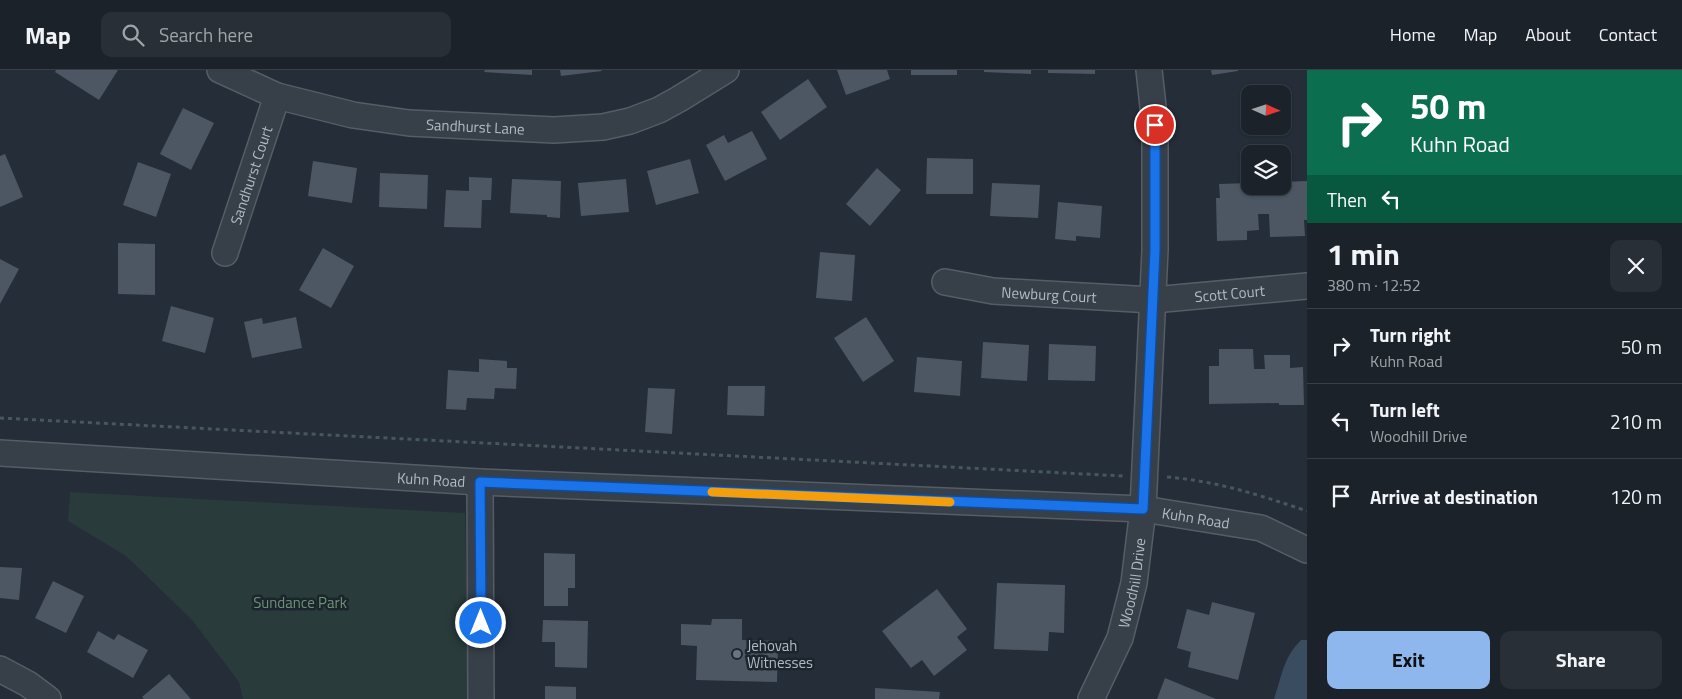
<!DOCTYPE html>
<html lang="en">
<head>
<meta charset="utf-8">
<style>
	:root { --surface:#1b222a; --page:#282f36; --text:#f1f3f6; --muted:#a0a4a8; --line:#393f47; --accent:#8eb7ed }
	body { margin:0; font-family:"Titillium Web",sans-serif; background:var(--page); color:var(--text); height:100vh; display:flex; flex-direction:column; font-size:19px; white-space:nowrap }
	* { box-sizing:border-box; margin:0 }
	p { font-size:16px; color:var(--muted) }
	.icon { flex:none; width:28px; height:28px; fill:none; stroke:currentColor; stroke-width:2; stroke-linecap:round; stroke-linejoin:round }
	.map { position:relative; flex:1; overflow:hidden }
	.drawer { display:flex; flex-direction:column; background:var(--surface); width:375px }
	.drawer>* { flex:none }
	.top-card { background:#0b6e4f; color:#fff; overflow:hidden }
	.needle { width:32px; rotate:93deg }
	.buttons { position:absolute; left:1241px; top:15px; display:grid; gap:10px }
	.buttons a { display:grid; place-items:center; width:50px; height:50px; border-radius:10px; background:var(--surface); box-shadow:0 1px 4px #0004,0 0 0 1px var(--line); font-size:25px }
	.pin { position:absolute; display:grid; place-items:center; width:42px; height:42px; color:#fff; margin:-21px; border:2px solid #fff; border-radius:50%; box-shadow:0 1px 5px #0007 }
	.me { position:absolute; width:55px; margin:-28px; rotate:0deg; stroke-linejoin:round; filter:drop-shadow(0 0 4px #0008) }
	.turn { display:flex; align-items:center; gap:18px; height:105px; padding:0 20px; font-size:22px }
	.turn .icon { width:65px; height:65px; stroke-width:2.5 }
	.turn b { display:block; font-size:35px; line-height:42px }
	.then { display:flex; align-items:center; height:48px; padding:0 20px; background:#0003; gap:10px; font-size:19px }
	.round { display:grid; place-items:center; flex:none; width:52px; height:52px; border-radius:10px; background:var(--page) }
	.overview { display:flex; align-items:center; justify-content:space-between; height:85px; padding:0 20px }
	h1 { font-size:30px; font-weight:700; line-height:38px }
	.button { display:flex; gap:10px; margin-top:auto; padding:10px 20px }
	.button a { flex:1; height:58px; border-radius:10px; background:var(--accent); color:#111; font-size:20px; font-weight:700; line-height:58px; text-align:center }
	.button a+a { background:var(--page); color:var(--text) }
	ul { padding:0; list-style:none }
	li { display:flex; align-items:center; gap:15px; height:75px; padding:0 20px; border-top:1px solid var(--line) }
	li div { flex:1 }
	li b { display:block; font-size:19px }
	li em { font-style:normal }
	header { display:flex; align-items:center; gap:30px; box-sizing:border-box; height:70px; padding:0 25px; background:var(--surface); border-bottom:1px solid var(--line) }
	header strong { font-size:24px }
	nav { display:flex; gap:28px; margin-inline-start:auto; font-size:18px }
	.search { width:350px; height:45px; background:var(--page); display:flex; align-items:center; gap:12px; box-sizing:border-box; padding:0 18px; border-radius:10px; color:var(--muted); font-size:19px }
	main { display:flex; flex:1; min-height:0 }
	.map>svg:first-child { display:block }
	.green { fill:#293b3b }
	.water { fill:#3a4c5f }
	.building { fill:#4c5763 }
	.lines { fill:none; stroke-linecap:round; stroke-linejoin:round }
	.minor-casing { stroke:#555d66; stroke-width:28 }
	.path { stroke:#47585a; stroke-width:3; stroke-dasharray:4 4; stroke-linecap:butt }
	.minor { stroke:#373f48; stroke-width:25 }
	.route-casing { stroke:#114b97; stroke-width:12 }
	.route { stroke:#1a73e8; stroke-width:9 }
	.slow { stroke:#f59e0b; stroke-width:9 }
	.worship-dot { fill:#6b7280; stroke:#1c242d; stroke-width:2 }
	.labels { text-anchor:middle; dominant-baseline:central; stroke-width:5; stroke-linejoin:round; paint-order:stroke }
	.street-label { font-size:15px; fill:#b2bac4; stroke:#1c242d }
	.park-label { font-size:15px; fill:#6c9373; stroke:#1c242d }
	.poi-label { font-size:15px; fill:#b2bac4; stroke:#1c242d; text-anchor:start }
</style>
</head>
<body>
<header>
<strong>Map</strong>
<div class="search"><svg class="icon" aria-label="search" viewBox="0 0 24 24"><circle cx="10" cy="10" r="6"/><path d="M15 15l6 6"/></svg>Search here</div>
<nav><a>Home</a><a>Map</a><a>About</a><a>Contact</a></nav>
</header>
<main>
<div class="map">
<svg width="1307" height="629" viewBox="0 0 1307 629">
	<rect width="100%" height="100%" fill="#242d38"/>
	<path class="green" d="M70,422L465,443L469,629H243L239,612L192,550L126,486L68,451Z"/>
	<path class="water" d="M1301,570H1307V629H1274C1282,606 1283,588 1301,570Z"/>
	<path class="building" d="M56,0H118L99,30L55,2Z
		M485,0H532V5L484,2Z
		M560,0H601L602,1L561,6Z
		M837,0H887L890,9L846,25Z
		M911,0H957V5H911Z
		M984,0H1031V4L984,2Z
		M1048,0H1095V4L1048,3Z
		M1211,0H1238V1L1212,5Z
		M808,9L827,37L780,70L761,42Z
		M183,38L214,53L191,100L160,84Z
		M752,61L767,89L725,111L706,75L724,65L728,73Z
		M5,84L23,127L0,137V86Z
		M927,88L973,89V124H926Z
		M690,89L699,123L656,135L647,101Z
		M313,91L357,98L352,133L308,126Z
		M138,92L171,104L156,147L123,135Z
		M877,98L901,120L870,156L846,134Z
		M380,103L428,105L427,139L379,137Z
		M469,107L492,108L491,130H482L481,158L444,157L446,120L469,121Z
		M512,109L561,111L560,148L547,147V145L510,143Z
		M626,109L629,142L581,146L578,113Z
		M1307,111V150H1304L1305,166L1270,167L1269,144H1258L1259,160L1247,161V170L1217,171L1216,128H1220L1219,114L1250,113V116H1282V112Z
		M992,113L1040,115L1038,148L990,146Z
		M1058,132L1102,136L1100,168L1076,166V171L1055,169Z
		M118,173L155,174V225L118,224Z
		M323,178L354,196L331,238L299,220Z
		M820,182L855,185L852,231L816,228Z
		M0,189L19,199L0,234Z
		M171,236L214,248L205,283L162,271Z
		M296,247L302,278L252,288L244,252L262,248L263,254Z
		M866,247L894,291L863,312L834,268Z
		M983,272L1029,275L1027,311L981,308Z
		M1049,274L1096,276L1095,311L1048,310Z
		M1219,279H1253L1254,299H1265L1264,285H1290V298L1303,297L1304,335H1279V333L1209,334V296H1219Z
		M917,287L962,291L960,326L914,322Z
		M479,289L507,291V298H517L516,319L495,318L494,329L467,328L466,340L446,339L448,300L479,302Z
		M728,316H765L764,346L727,345Z
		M648,318L675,319L672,364L645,362Z
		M544,483L575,484V518H568V536H544Z
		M0,497L22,498L19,530L0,528Z
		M53,511L84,526L66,563L35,548Z
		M997,513L1065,515L1064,563L1049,562L1048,581L994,579Z
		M937,519L967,559L957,567L967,580L934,606L922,590L911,598L882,561Z
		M1212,532L1255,543L1238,610L1188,597L1191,582L1177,578L1187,539L1209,545Z
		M712,549H742V570L778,571L777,612L696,610L697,576L681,575V554L711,555Z
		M543,550L588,551L587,598L555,597V572H542Z
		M98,561L114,570L118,564L148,580L133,608L87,582Z
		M169,604L191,629H144L142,627Z
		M1165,608L1216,629H1157Z
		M545,616L576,617V629H545Z
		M875,618L940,622L939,629H875Z"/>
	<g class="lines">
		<g class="minor-casing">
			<g id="minor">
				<path id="s1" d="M220,0L277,26L353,45L409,53L554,60L603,57L630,51L659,40L679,29L726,0"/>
				<path id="s2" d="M225,183L277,26"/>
				<path id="s3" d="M945,212L993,221L1153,230L1307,216"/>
				<path id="s4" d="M0,383L480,412L1143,439L1261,458L1307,480"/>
				<path d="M480,412L481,629"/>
				<path d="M0,599L28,614L48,629"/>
				<path id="s5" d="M1091,629L1120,568L1134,513L1143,439L1155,180V55L1149,0"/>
			</g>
		</g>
		<path class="path" d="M0,348L1123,406
			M1167,407C1217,411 1259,425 1307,441"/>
		<use href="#minor" class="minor"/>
	</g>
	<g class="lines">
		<g class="route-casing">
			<path id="route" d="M481,553L480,412L1143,439L1155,180V55"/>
		</g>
		<use href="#route" class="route"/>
		<path class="slow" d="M712,422L950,432"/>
	</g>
	<circle class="worship-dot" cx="737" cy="584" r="5"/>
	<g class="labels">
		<g class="street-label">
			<text stroke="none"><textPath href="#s1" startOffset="264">Sandhurst Lane</textPath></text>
			<text stroke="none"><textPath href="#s2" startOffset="82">Sandhurst Court</textPath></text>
			<text stroke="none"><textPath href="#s3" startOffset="105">Newburg Court</textPath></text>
			<text stroke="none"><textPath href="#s3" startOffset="286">Scott Court</textPath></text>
			<text stroke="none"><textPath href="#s4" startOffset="432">Kuhn Road</textPath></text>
			<text stroke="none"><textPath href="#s4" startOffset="1198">Kuhn Road</textPath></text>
			<text stroke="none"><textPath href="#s5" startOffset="124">Woodhill Drive</textPath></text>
		</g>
		<g class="park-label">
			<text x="300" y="532">Sundance Park</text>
		</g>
		<g class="poi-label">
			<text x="747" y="575">Jehovah<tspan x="747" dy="17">Witnesses</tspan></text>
		</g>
	</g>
</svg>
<div class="buttons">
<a><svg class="needle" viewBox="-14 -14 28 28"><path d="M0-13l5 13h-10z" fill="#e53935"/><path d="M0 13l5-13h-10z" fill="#a0a4a8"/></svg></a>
<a><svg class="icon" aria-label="layers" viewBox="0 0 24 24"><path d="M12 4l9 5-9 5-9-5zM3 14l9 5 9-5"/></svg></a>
</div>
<div class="pin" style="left:1155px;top:55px;background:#d93025"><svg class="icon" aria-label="arrive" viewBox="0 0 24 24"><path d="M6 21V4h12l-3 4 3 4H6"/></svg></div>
<svg class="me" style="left:481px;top:553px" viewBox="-20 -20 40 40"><circle r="17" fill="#1a73e8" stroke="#fff" stroke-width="3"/><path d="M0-11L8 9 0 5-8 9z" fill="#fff"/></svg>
</div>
<section class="drawer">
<div class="top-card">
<div class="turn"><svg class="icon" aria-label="right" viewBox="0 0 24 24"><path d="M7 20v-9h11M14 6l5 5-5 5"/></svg><div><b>50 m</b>Kuhn Road</div></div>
<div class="then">Then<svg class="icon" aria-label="left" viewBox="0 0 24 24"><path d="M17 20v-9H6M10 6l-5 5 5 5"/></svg></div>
</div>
<div class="overview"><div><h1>1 min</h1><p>380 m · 12:52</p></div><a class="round"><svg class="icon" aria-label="close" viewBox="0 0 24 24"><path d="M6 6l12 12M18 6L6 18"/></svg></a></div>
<ul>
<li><svg class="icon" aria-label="right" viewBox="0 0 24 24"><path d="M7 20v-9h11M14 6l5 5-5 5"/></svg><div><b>Turn right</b><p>Kuhn Road</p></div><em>50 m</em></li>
<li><svg class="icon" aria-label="left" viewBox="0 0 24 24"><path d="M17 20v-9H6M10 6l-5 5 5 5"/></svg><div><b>Turn left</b><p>Woodhill Drive</p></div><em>210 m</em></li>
<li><svg class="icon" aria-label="arrive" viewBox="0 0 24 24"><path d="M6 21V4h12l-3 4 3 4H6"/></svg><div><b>Arrive at destination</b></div><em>120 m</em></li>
</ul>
<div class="button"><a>Exit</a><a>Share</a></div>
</section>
</main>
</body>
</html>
